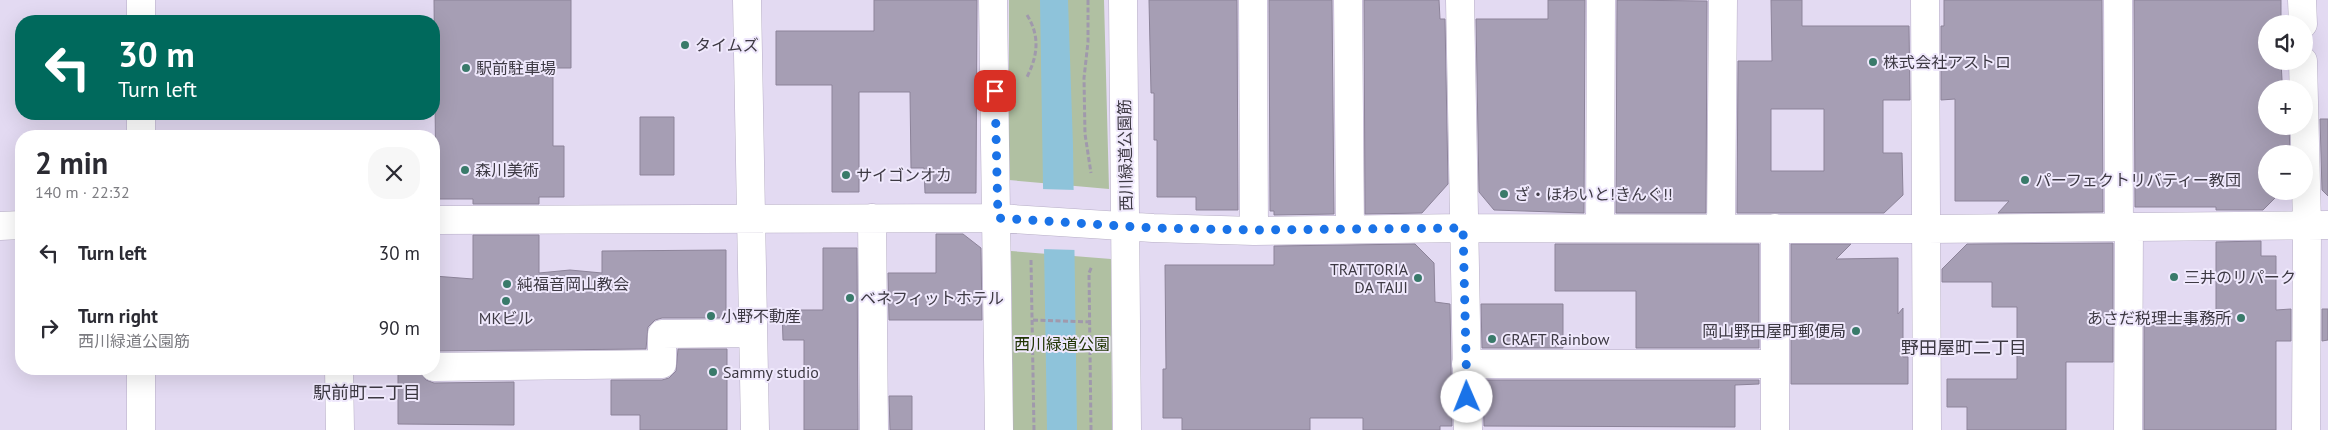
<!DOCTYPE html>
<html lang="en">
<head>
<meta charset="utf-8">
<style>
	:root { --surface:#fff; --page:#f7f7f7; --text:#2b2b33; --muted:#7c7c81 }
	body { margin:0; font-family:"PT Sans","Noto Sans JP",sans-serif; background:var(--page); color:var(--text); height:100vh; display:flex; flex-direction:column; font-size:19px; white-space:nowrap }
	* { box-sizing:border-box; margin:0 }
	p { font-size:16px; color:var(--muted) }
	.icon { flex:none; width:28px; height:28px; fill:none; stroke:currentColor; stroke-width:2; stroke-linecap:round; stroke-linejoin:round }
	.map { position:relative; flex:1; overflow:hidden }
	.details { position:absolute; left:15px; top:130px; width:425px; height:245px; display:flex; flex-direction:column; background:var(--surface); border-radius:20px; box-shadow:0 5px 20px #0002 }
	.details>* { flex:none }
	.top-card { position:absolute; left:15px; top:15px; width:425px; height:105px; border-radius:20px; box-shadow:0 5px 20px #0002; background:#00695c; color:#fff; overflow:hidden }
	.tools { position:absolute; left:2258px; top:15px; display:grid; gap:10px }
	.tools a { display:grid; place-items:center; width:55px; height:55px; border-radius:50%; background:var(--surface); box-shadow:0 5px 20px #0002; font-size:25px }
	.pin { position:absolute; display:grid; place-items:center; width:42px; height:42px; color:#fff; margin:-21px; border-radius:10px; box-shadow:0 2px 8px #0006 }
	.me { position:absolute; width:55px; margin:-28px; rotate:359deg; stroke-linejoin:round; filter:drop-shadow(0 0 4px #0008) }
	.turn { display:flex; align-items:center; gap:18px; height:105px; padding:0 20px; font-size:22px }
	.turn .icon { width:65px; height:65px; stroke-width:2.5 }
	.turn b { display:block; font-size:35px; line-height:42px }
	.round { display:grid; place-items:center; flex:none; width:52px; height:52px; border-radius:20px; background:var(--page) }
	.summary { display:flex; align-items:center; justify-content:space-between; height:85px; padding:0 20px }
	h1 { font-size:30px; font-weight:700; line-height:38px }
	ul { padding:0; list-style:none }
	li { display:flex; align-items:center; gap:15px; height:75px; padding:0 20px }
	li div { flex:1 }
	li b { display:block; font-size:19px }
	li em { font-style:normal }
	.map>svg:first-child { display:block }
	.green { fill:#b0c0a2 }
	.water { fill:#8ec3da }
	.pier { fill:#e3daf2 }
	.building { fill:#a69eb4; stroke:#8c8399; fill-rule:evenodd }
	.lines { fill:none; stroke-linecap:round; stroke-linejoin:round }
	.minor-casing { stroke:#b7aec6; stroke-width:29 }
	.path { stroke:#a099ac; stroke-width:3; stroke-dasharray:5 2.5; stroke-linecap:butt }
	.minor { stroke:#fff; stroke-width:28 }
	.route { stroke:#1a73e8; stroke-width:9; stroke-dasharray:0 16.2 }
	.poi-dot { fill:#397a6a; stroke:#efe8fc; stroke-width:2 }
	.labels { text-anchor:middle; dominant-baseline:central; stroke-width:4; stroke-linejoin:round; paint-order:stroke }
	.poi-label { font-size:16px; fill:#3d3943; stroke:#efe8fc; text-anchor:start }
	.street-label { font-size:16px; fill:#3d3943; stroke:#efe8fc }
	.park-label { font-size:16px; fill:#203403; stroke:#efe8fc }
	.neighbourhood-label { font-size:18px; fill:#3d3943; stroke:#efe8fc }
</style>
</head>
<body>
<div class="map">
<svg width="2328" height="430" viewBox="0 0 2328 430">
	<rect width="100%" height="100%" fill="#e3daf2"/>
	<path class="green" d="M1009,0H1104L1109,189L1009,180Z
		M1011,251L1111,259L1112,430H1013Z"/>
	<path class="water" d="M1040,0H1068L1073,146L1077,430H1047Z"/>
	<path class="pier" d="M1040,189L1076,190L1077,250L1041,249Z"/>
	<path class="building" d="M434,0H571V68H553V146H564V197H539V204H473V199H436Z
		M874,0H977L976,193H925L924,168H911L910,92H859V192H832V85H776V31H874Z
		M1149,0H1237L1238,210H1196V197H1157V140H1154V93H1151Z
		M1269,0H1332L1334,214L1274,215V211H1270Z
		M1364,0H1439L1440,19H1445L1448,184L1422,213L1365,214Z
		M1548,0H1585L1584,213L1494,210L1479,192L1476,19H1548Z
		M1617,0L1707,1L1706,213H1616Z
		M1771,0H1802V26H1909L1910,100H1883V153H1902L1903,195L1884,213H1737L1738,61H1772ZM1771,109H1824V171H1771Z
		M1944,0H2102L2103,212L1998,213L2009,201H1955V99L1941,100V26H1944Z
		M2134,0H2281V24H2266V61H2281L2282,80V89H2266V126H2289L2290,154H2266V191H2282L2263,210H2216V207H2135Z
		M640,117H674V175H640Z
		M2320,119H2328V196L2322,190Z
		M936,234H963L981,248L982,320H889L888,273H936Z
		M473,235H539V273L570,270L602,273V251L726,250V318H662L655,320L648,327L646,349L434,351V276L473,279Z
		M2261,241V256H2276V310L2291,309V341H2276V430H2144V317H2216V242Z
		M2113,243V362H2066V430H1967V407H1947V379H2017V307H1992V282H1942V269L1967,244Z
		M1415,244L1434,263L1435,302L1450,304L1452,426H1440V430H1363V418H1310V430H1182V418H1163V369H1166L1165,265H1274V246Z
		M1555,244H1759V348H1636V291H1555Z
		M1791,244H1851L1836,259L1898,258V314L1903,308V357H1908V384H1791Z
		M823,248H857L858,430H804V340H783L782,310H823Z
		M1481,304H1563V348H1482Z
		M2322,309H2328V340L2322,341Z
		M678,349H727V430H640V415H611V380H662L669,378L676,371Z
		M398,371H419L426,380L434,383L514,382V425L398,424Z
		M1483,380H1759V384L1735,385V427L1484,426Z
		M889,396H912V430H890Z"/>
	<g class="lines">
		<g class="minor-casing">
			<path id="minor" d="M747,0L755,430
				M993,0L999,430
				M1123,0L1127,430
				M1253,0L1254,231
				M1348,0L1350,229
				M1460,0L1468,430
				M1925,0L1927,430
				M2118,0L2119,226
				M2302,0L2303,24
				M141,21V0
				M2303,61L2307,225L2306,430
				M141,136V114
				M872,218L874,430
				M434,220L997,218L1153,228L1254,231L1463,228L1927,229L2328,225
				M0,226L21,225
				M1600,228L1601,0
				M1721,228L1723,0
				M1466,364H1775V228
				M434,367L662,364V334L753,333
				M141,369V430
				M339,369L340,430
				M1775,430V364
				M2128,430L2129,226"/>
		</g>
		<path class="path" d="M1088,0V42L1084,78L1085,134L1091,173
			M1027,15C1040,36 1038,55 1027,77
			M1031,260L1034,430
			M1033,320L1090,322
			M1091,430L1089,273L1092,266"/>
		<use href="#minor" class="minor"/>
	</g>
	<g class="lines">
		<path class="route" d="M995,91L998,218L1153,228L1254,230L1463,228L1467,397"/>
	</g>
	<g class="poi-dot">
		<circle cx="685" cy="45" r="5"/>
		<circle cx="1873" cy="62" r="5"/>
		<circle cx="466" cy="68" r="5"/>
		<circle cx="465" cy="170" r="5"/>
		<circle cx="846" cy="175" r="5"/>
		<circle cx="2025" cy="180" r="5"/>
		<circle cx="1504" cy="194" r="5"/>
		<circle cx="2174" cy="277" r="5"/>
		<circle cx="1418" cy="278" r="5"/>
		<circle cx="507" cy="284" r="5"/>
		<circle cx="850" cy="298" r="5"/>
		<circle cx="506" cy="301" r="5"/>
		<circle cx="711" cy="316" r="5"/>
		<circle cx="2241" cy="318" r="5"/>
		<circle cx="1856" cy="331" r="5"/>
		<circle cx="1492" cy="339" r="5"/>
		<circle cx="713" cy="372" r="5"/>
	</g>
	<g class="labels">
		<g class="poi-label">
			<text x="695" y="45">タイムズ</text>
			<text x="1883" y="62">株式会社アストロ</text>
			<text x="476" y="68">駅前駐車場</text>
			<text x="475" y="170">森川美術</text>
			<text x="856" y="175">サイゴンオカ</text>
			<text x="2035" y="180">パーフェクトリバティー教団</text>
			<text x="1514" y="194">ざ・ほわいと!きんぐ!!</text>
			<text x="1408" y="269" text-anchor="end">TRATTORIA<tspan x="1408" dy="18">DA TAIJI</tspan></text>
			<text x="2184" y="277">三井のリパーク</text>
			<text x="517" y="284">純福音岡山教会</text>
			<text x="860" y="298">ベネフィットホテル</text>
			<text x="721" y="316">小野不動産</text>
			<text x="506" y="318" text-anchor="middle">MKビル</text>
			<text x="2231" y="318" text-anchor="end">あさだ税理士事務所</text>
			<text x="1846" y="331" text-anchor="end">岡山野田屋町郵便局</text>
			<text x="1502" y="339">CRAFT Rainbow</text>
			<text x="723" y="372">Sammy studio</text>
		</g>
		<g class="street-label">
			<text transform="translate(1125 155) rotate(-91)">西川緑道公園筋</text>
		</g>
		<g class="park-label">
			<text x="1062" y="344">西川緑道公園</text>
		</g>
		<g class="neighbourhood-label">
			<text x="1964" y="347">野田屋町二丁目</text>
			<text x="367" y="392">駅前町二丁目</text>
		</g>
	</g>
</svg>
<div class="tools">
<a><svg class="icon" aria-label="sound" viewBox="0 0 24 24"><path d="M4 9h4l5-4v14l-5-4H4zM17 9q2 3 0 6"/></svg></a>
<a>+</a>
<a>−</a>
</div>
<div class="pin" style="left:995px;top:91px;background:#d93025"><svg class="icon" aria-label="arrive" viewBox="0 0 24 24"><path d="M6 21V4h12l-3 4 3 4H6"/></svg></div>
<svg class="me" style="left:1467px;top:397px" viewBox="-20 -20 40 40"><circle r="19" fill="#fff"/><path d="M0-13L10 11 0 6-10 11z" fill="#1a73e8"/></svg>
<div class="top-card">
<div class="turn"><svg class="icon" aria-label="left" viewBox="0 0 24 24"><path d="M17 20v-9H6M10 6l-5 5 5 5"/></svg><div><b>30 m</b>Turn left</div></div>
</div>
<section class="details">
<div class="summary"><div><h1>2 min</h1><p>140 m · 22:32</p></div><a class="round"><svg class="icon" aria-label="close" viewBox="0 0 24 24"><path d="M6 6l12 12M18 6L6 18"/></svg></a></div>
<ul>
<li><svg class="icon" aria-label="left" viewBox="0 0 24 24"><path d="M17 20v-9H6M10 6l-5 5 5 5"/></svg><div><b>Turn left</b></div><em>30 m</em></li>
<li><svg class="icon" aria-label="right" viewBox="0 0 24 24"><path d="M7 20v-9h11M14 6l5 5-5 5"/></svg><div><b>Turn right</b><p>西川緑道公園筋</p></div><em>90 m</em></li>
</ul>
</section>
</div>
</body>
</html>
